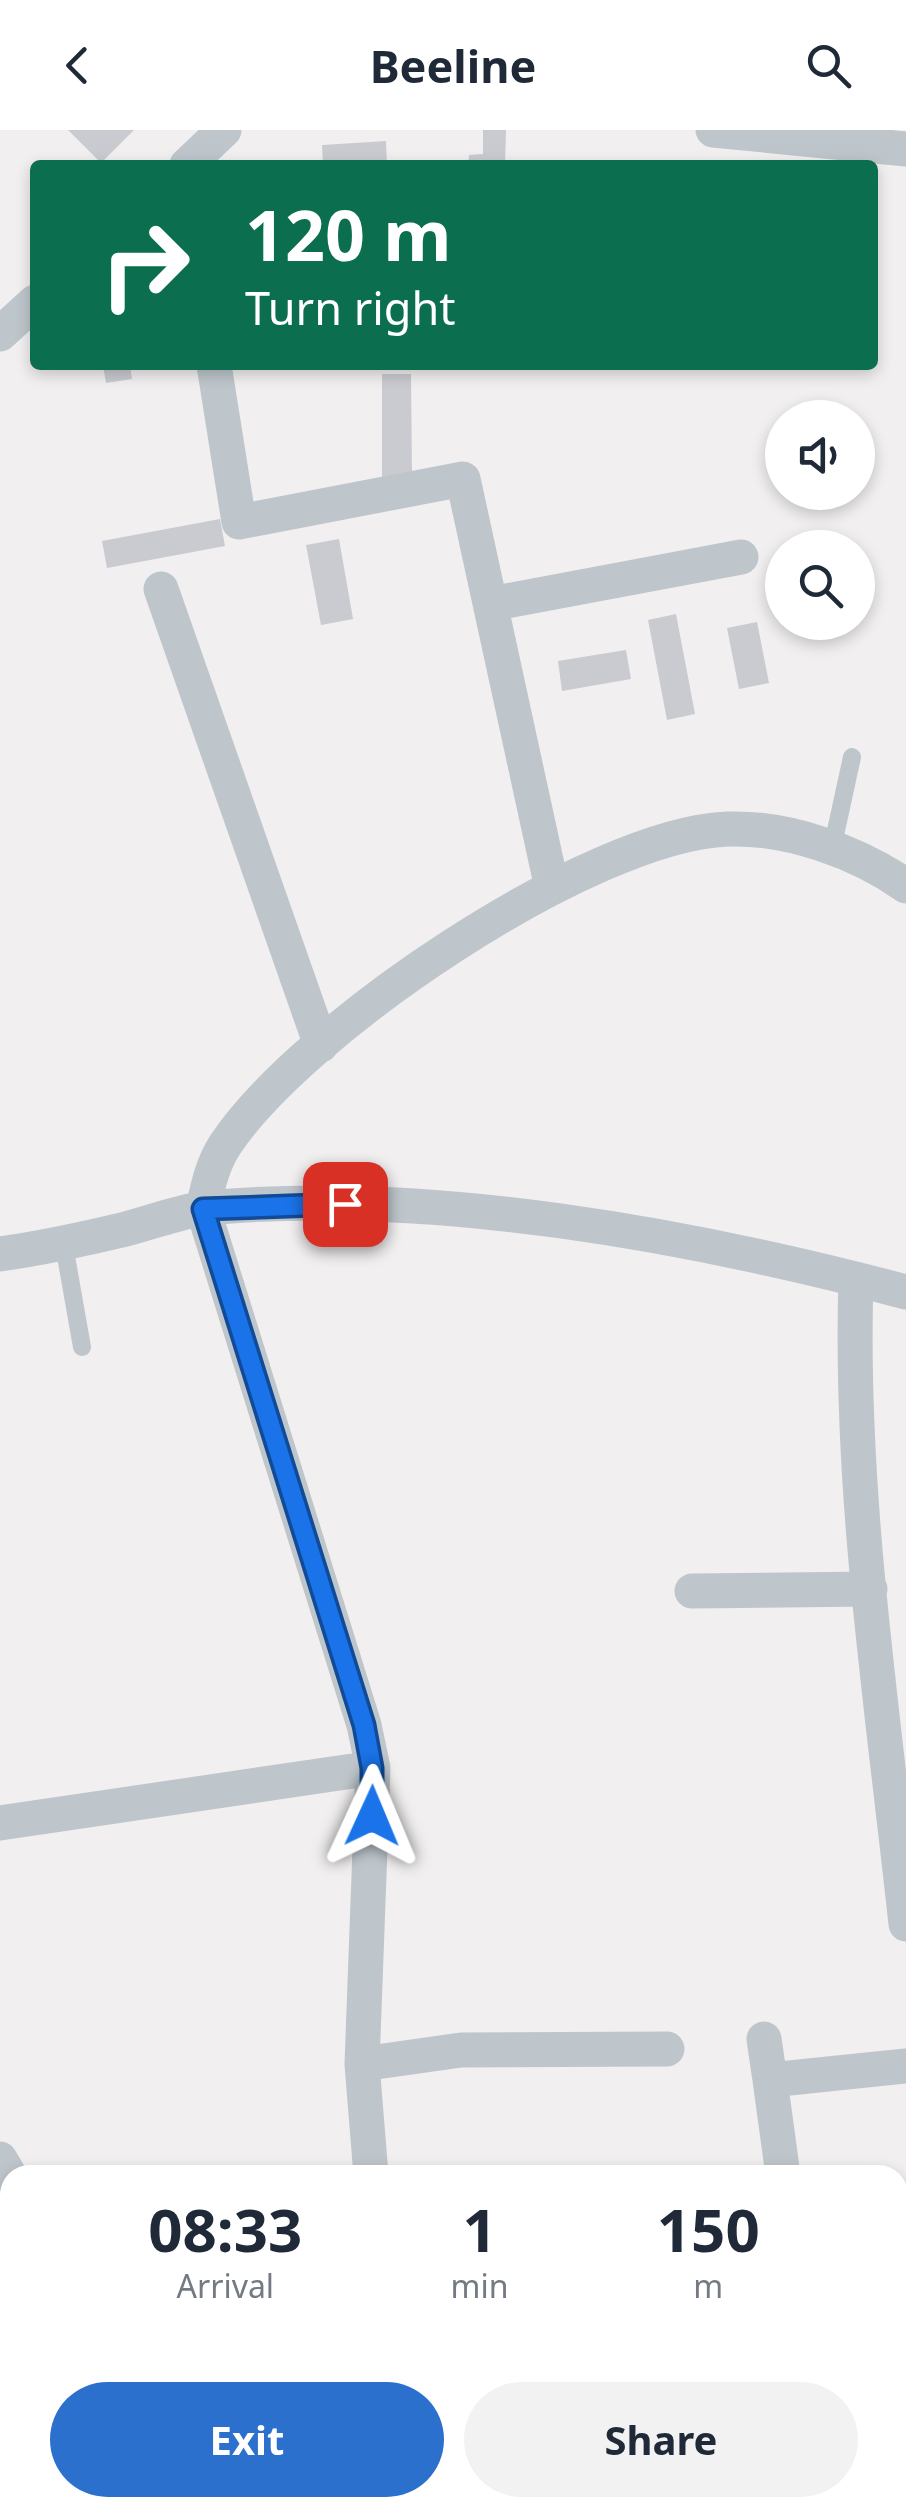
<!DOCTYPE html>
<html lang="en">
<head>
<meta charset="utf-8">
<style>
	:root { --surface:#fff; --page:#f2f2f3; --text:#1f2937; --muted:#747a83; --accent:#2c70ce }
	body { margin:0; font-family:"Noto Sans",sans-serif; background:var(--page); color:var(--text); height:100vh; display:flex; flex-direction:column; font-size:38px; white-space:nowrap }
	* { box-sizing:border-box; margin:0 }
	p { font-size:32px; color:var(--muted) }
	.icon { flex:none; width:55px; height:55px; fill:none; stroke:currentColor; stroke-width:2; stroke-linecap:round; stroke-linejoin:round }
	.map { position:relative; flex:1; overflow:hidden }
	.drawer { position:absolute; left:0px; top:2035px; width:908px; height:352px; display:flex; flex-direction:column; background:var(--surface); border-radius:30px 30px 0 0; box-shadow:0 5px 15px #0003 }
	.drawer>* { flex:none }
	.banner { position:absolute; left:30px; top:30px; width:848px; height:210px; border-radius:10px; box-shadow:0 5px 15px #0003; background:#0b6e4f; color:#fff; overflow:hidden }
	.fabs { position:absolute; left:765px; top:270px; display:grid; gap:20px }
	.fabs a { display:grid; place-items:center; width:110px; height:110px; border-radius:50%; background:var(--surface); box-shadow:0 5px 15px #0003; font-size:50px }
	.pin { position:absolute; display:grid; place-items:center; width:85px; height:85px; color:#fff; margin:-42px; border-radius:20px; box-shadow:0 5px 15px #0006 }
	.me { position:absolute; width:110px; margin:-55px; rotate:1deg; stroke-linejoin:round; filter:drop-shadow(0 0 8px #0008) }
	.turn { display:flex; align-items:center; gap:35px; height:210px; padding:0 50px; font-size:45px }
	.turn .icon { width:130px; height:130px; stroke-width:2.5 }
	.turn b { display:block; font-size:70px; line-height:85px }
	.eta { display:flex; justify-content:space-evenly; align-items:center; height:170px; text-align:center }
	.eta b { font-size:60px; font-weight:700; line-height:70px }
	.cta { display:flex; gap:20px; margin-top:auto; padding:20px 50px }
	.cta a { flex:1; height:115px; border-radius:60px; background:var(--accent); color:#fff; font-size:40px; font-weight:700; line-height:115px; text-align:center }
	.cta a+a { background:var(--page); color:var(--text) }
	header { display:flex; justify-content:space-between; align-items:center; height:130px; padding:0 50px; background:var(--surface); font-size:45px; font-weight:700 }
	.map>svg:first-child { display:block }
	.building { fill:#c9cbd1 }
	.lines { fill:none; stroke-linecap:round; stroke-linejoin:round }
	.service { stroke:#bec6cc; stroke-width:18 }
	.minor { stroke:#bec6cc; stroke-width:35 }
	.route-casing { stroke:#114b97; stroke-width:25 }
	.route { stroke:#1a73e8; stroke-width:18 }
</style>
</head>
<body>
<header><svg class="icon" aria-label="back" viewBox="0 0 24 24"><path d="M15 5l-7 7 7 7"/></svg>Beeline<svg class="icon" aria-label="search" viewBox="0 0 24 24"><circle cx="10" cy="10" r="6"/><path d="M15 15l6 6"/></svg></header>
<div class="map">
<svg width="906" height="2387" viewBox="0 0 906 2387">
	<rect width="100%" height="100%" fill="#f1efef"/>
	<path class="building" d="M68,0H134L101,33Z
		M483,0H506L505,35H468L469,25L483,24Z
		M386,11L387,35H323L322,15Z
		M103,235H130L132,249L106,253Z
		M382,244H411L412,346L382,347Z
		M220,389L225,416L107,438L102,411Z
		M339,409L353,489L321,495L306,415Z
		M676,484L695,584L667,590L648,490Z
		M757,492L769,553L739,559L727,498Z
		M626,520L631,549L562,561L558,531Z"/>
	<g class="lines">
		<path class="service" d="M832,719L852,627
			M64,1115L82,1217
			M343,2045L371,2043"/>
		<path class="minor" d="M713,0L906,19
			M187,35L224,0
			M0,204L35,172
			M214,235L239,392L463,349L552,758
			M161,459L321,915
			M491,474L741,427
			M0,1124C43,1118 84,1109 126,1099C153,1092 181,1081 207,1078C430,1057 691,1105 906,1162
			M856,1149C849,1364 883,1580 906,1794
			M692,1461L870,1459
			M0,1693L373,1638
			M764,1909L770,1950
			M362,1934L461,1920L667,1919
			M0,2029L10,2046
			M371,2045L362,1934L373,1638L364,1595L203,1079C208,1056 212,1035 225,1015C301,900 589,704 728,699C788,697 858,722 906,756
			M783,2045L770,1950L906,1936
			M177,2378L180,2387
			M404,2378L405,2387"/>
	</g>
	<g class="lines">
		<g class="route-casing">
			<path id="route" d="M345,1074L203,1079L364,1595L372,1638V1686"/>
		</g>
		<use href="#route" class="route"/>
	</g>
</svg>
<div class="fabs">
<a><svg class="icon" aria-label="sound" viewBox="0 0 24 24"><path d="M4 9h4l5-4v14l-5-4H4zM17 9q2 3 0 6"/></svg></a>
<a><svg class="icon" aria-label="search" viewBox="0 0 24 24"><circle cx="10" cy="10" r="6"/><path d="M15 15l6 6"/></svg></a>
</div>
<div class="pin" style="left:345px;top:1074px;background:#d93025"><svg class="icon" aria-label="arrive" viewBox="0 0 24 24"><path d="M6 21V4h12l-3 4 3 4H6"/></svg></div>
<svg class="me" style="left:372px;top:1686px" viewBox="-20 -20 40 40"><path d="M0-17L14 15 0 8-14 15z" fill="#1a73e8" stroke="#fff" stroke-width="4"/></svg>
<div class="banner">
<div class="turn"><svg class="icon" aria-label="right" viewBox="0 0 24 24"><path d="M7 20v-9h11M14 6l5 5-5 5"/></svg><div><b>120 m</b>Turn right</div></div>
</div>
<section class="drawer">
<div class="eta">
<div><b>08:33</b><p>Arrival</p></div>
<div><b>1</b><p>min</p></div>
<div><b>150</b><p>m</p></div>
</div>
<div class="cta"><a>Exit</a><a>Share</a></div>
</section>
</div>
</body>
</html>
